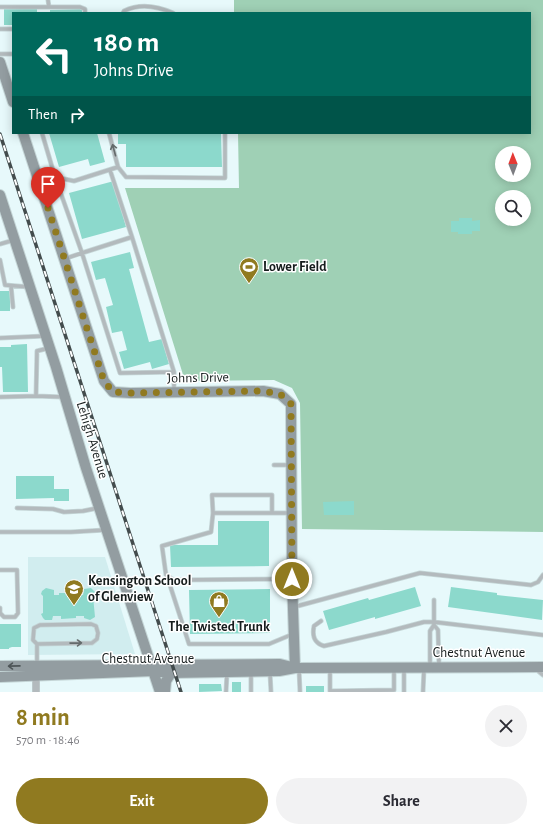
<!DOCTYPE html>
<html lang="en">
<head>
<meta charset="utf-8">
<style>
	:root { --surface:#fff; --page:#f2f2f3; --text:#2b2b33; --muted:#7c7c81; --accent:#907a20 }
	body { margin:0; font-family:"Alegreya Sans",sans-serif; background:var(--page); color:var(--text); height:100vh; display:flex; flex-direction:column; font-size:15px; white-space:nowrap }
	* { box-sizing:border-box; margin:0 }
	p { font-size:13px; color:var(--muted) }
	.icon { flex:none; width:22px; height:22px; fill:none; stroke:currentColor; stroke-width:2; stroke-linecap:round; stroke-linejoin:round }
	.map { position:relative; height:692px; overflow:hidden }
	.details { display:flex; flex-direction:column; background:var(--surface); flex:1 }
	.details>* { flex:none }
	.banner { position:absolute; left:12px; top:12px; width:519px; height:122px; border-radius:0px; box-shadow:0 2px 10px #0003; background:#00695c; color:#fff; overflow:hidden }
	.needle { width:26px; rotate:359deg }
	.buttons { position:absolute; left:495px; top:146px; display:grid; gap:8px }
	.buttons a { display:grid; place-items:center; width:36px; height:36px; border-radius:50%; background:var(--surface); box-shadow:0 2px 10px #0003; font-size:20px }
	.pin { position:absolute; display:grid; place-items:center; width:34px; height:34px; color:#fff; margin:-41px -17px; border-radius:50% 50% 50% 0; rotate:-45deg; box-shadow:0 0 4px #0007 }
	.pin .icon { rotate:45deg }
	.me { position:absolute; width:44px; margin:-22px; rotate:0deg; stroke-linejoin:round; filter:drop-shadow(0 0 3px #0008) }
	.turn { display:flex; align-items:center; gap:14px; height:84px; padding:0 16px; font-size:18px }
	.turn .icon { width:52px; height:52px; stroke-width:2.5 }
	.turn b { display:block; font-size:28px; line-height:34px }
	.then { display:flex; align-items:center; height:38px; padding:0 16px; background:#0003; gap:8px; font-size:15px }
	.round { display:grid; place-items:center; flex:none; width:42px; height:42px; border-radius:21px; background:var(--page) }
	.head { display:flex; align-items:center; justify-content:space-between; height:68px; padding:0 16px }
	h1 { font-size:24px; font-weight:700; line-height:30px; color:var(--accent) }
	.cta { display:flex; gap:8px; margin-top:auto; padding:8px 16px }
	.cta a { flex:1; height:46px; border-radius:24px; background:var(--accent); color:#fff; font-size:16px; font-weight:700; line-height:46px; text-align:center }
	.cta a+a { background:var(--page); color:var(--text) }
	.map>svg:first-child { display:block }
	.built { fill:#d1edef }
	.green { fill:#9fd0b5; fill-rule:evenodd }
	.building { fill:#8cd9cc }
	.lines { fill:none; stroke-linecap:round; stroke-linejoin:round }
	.lane-casing { stroke:#c5d6d7; stroke-width:5 }
	.street-casing { stroke:#c5d6d7; stroke-width:8 }
	.secondary-casing { stroke:#c5d6d7; stroke-width:12 }
	.lane { stroke:#b3babd; stroke-width:3.5 }
	.street { stroke:#b3babd; stroke-width:7 }
	.secondary { stroke:#939da1; stroke-width:10 }
	.rail-casing { stroke:#434c4d; stroke-width:3.5 }
	.rail { stroke:#fff; stroke-width:2; stroke-dasharray:6; stroke-linecap:butt }
	.oneway { stroke:#646b6c }
	.oneway2 { stroke:#4e5658 }
	.route { stroke:#907a20; stroke-width:7; stroke-dasharray:0 12.6 }
	.labels { text-anchor:middle; dominant-baseline:central; stroke-width:3; stroke-linejoin:round; paint-order:stroke }
	.poi-label { font-size:14px; font-weight:bold; fill:#151c1c; stroke:#fff; text-anchor:start }
	.street-label { font-size:14px; fill:#151c1c; stroke:#fff }
</style>
</head>
<body>
<div class="map">
<svg width="543" height="692" viewBox="0 0 543 692">
	<rect width="100%" height="100%" fill="#e7f9fb"/>
	<path class="built" d="M28,557H105L135,654L28,655Z"/>
	<path class="green" d="M234,0H543V532L302,529L300,403L292,388L274,380L185,381L125,188H239L238,133H530V13H234ZM502,153H524V175H502ZM502,197H524V219H502Z"/>
	<path class="building" d="M4,9H37V13H13V25H4Z
		M82,9V13H50V10Z
		M49,133H97L105,162L90,166L88,159L59,167Z
		M118,133H221L222,167H126V144H118Z
		M114,181L126,227L82,239L69,193Z
		M459,218H472V221L480,220V231H472V234H458V232H451V221H459Z
		M130,252L134,268L129,269L149,342L162,339L169,364L152,369L150,362L124,369L119,352L127,350L122,331L112,333L106,307L113,305L105,278L96,280L91,262Z
		M0,291H10V311H0Z
		M27,344L28,392H3L2,367H0V347H11V345Z
		M16,476H54V489H69V501H54V498L16,499Z
		M354,501V515H324L323,502Z
		M218,521H269V566L171,567L170,545H218Z
		M415,587L421,606L375,619V617L329,630L323,611L368,598L369,600Z
		M451,587L497,593V595L543,600L542,620L448,607Z
		M46,588L54,590V595H59V593H74V595H83L84,589L91,588L95,592L93,596L95,617L90,620L84,618V616H76V618L61,619V616H53L52,620H45L43,618L41,614L43,613V596L41,594L42,591Z
		M270,589V633L190,634L189,590Z
		M0,624H21V647H12L9,648V649H0Z
		M232,682H241V692H232Z
		M199,684H221L222,691L199,692Z
		M306,686H324V692H306Z"/>
	<g class="lines">
		<g class="lane-casing">
			<path id="lane" d="M48,0L49,7
				M0,7H80L85,9V13
				M123,13L124,11C140,3 157,6 173,13
				M0,29H13
				M0,54H13
				M109,133L118,167L126,177L225,178V133
				M55,177L82,253L132,237L110,170
				M55,177L74,181L118,167
				M40,182L55,177L42,133
				M132,237L174,372
				M0,244L14,240
				M64,259L82,253L120,373L174,372V392
				M0,260L5,285L29,287
				M11,286L13,307
				M0,338L45,336
				M49,348L37,351L36,396L63,397
				M0,397L36,396
				M274,465H291
				M17,508L53,509L64,512L83,511L98,508
				M213,513L212,495H272V513
				M0,532H71L105,530
				M0,570H17L18,613L15,617H4L0,613V608
				M167,576L189,644H269L293,634
				M291,579L174,580L166,575L162,546L211,532L213,513H291
				M294,607L420,573L531,585L538,582L543,575
				M321,621L314,626C312,636 314,643 324,646L386,632L424,622H434L543,635
				M434,625L438,630L439,666
				M37,664V644L33,640L34,628L40,625L91,624L96,626L98,633L97,639L92,643L37,644
				M430,667V631L434,625V600
				M394,668V690
				M404,668V692
				M299,669L300,692
				M330,669V691L394,690
				M537,670L543,675
				M251,673V692
				M270,673L271,692
				M226,692L227,673
				M423,692L424,669"/>
		</g>
		<g class="street-casing">
			<path id="street" d="M36,692V672"/>
		</g>
		<g class="secondary-casing">
			<path id="secondary" d="M0,62L13,102
				M23,133L104,381L113,392L130,393L263,391L280,394L291,404L292,579L295,668
				M0,195L56,367L86,468L160,692
				M0,666L280,664L292,667
				M0,677L154,671L171,673L279,671L295,668L543,667
				M165,692L166,681L171,673"/>
		</g>
		<use href="#lane" class="lane"/>
		<use href="#street" class="street"/>
		<use href="#secondary" class="secondary"/>
		<g class="rail-casing">
			<path id="rail" d="M0,134L181,692"/>
		</g>
		<use href="#rail" class="rail"/>
	</g>
	<defs><path id="oneway-shaft" d="M-6 0H5M1.5-3L5.5 0L1.5 3" fill="none" stroke-width="1.6" stroke-linecap="round" stroke-linejoin="round"/></defs>
	<g class="oneway">
		<use href="#oneway-shaft" transform="translate(114 150) rotate(-105)"/>
		<use href="#oneway-shaft" transform="translate(76 643) rotate(-1)"/>
	</g>
	<use class="oneway2" href="#oneway-shaft" transform="translate(14 666) rotate(179)"/>
	<g class="lines">
		<path class="route" d="M48,208L104,381L113,392L130,393L263,391L280,394L291,404L292,579"/>
	</g>
	<defs>
		<g id="stadium-pin" transform="scale(1)"><path d="M0 17L-7.5 6A9.5 9.5 0 1 1 7.5 6Z" fill="#907a20" stroke="#fff"/><path d="M0-5a6.5 5 0 1 0 0 10a6.5 5 0 1 0 0-10ZM-3.5-1.8h7v3.6h-7Z" fill="#fff"/></g>
		<g id="school-pin" transform="scale(1)"><path d="M0 17L-7.5 6A9.5 9.5 0 1 1 7.5 6Z" fill="#907a20" stroke="#fff"/><path d="M0-5L7-2L0 1L-7-2ZM-4 1L0 2.5L4 1V4Q0 6-4 4Z" fill="#fff"/></g>
		<g id="shop-pin" transform="scale(1)"><path d="M0 17L-7.5 6A9.5 9.5 0 1 1 7.5 6Z" fill="#907a20" stroke="#fff"/><path d="M-5-2.5h2.3a2.7 3.5 0 0 1 5.4 0H5L5.5 6h-11ZM-1.5-2.5h3a1.5 2.3 0 0 0-3 0Z" fill="#fff"/></g>
	</defs>
	<g fill-rule="evenodd">
		<use href="#stadium-pin" x="249" y="267"/>
		<use href="#school-pin" x="74" y="589"/>
		<use href="#shop-pin" x="219" y="601"/>
	</g>
	<g class="labels">
		<g class="poi-label">
			<text x="263" y="267">Lower Field</text>
			<text x="88" y="581">Kensington School<tspan x="88" dy="16">of Glenview</tspan></text>
			<text x="219" y="627" text-anchor="middle">The Twisted Trunk</text>
		</g>
		<g class="street-label">
			<text transform="translate(198 378) rotate(-1)">Johns Drive</text>
			<text transform="translate(92 440) rotate(73)">Lehigh Avenue</text>
			<text x="479" y="653">Chestnut Avenue</text>
			<text x="148" y="659">Chestnut Avenue</text>
		</g>
	</g>
</svg>
<div class="buttons">
<a><svg class="needle" viewBox="-14 -14 28 28"><path d="M0-13l5 13h-10z" fill="#e53935"/><path d="M0 13l5-13h-10z" fill="#7c7c81"/></svg></a>
<a><svg class="icon" aria-label="search" viewBox="0 0 24 24"><circle cx="10" cy="10" r="6"/><path d="M15 15l6 6"/></svg></a>
</div>
<div class="pin" style="left:48px;top:208px;background:#d93025"><svg class="icon" aria-label="arrive" viewBox="0 0 24 24"><path d="M6 21V4h12l-3 4 3 4H6"/></svg></div>
<svg class="me" style="left:292px;top:579px" viewBox="-20 -20 40 40"><circle r="17" fill="#907a20" stroke="#fff" stroke-width="3"/><path d="M0-11L8 9 0 5-8 9z" fill="#fff"/></svg>
<div class="banner">
<div class="turn"><svg class="icon" aria-label="left" viewBox="0 0 24 24"><path d="M17 20v-9H6M10 6l-5 5 5 5"/></svg><div><b>180 m</b>Johns Drive</div></div>
<div class="then">Then<svg class="icon" aria-label="right" viewBox="0 0 24 24"><path d="M7 20v-9h11M14 6l5 5-5 5"/></svg></div>
</div>
</div>
<section class="details">
<div class="head"><div><h1>8 min</h1><p>570 m · 18:46</p></div><a class="round"><svg class="icon" aria-label="close" viewBox="0 0 24 24"><path d="M6 6l12 12M18 6L6 18"/></svg></a></div>
<div class="cta"><a>Exit</a><a>Share</a></div>
</section>
</body>
</html>
